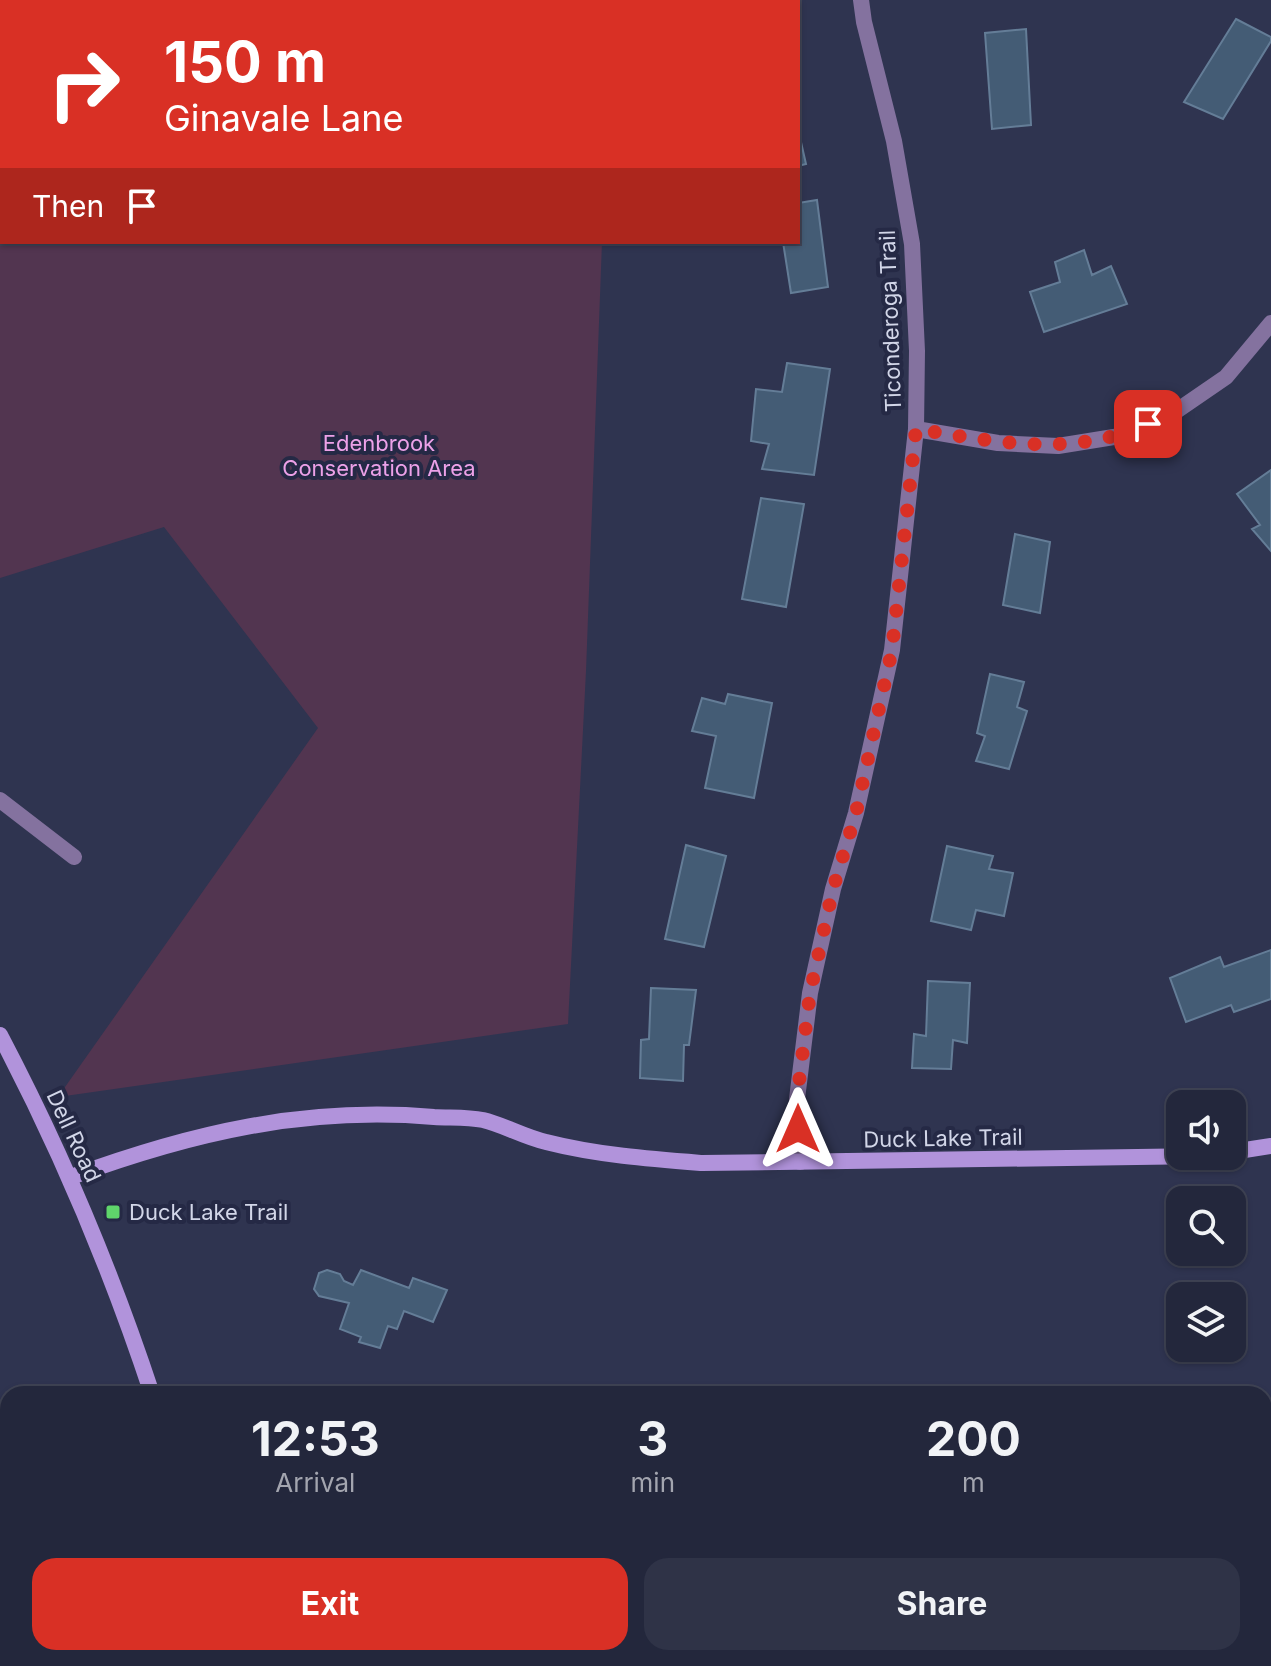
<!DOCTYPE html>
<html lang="en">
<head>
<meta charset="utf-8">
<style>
	:root { --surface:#23273c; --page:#2f3347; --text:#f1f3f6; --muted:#a3a5af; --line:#404456; --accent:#d93025 }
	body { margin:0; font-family:Inter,sans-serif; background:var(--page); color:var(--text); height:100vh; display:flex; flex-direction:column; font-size:30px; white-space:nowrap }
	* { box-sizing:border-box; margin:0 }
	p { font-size:26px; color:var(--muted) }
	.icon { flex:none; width:44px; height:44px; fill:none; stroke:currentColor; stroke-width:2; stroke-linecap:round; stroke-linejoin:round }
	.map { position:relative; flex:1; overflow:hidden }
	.panel { position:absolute; left:0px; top:1386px; width:1272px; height:280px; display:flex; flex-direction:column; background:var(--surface); border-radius:24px 24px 0 0; box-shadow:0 2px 6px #0004,0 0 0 2px var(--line) }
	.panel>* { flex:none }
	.guide { position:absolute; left:0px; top:0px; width:800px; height:244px; box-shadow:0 2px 6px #0004,0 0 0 2px var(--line); background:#d93025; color:#fff; overflow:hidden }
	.buttons { position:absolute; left:1166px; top:1090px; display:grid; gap:16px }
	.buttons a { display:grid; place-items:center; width:80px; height:80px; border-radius:16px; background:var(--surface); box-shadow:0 2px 6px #0004,0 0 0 2px var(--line); font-size:40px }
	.pin { position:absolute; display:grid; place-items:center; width:68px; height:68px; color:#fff; margin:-34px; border-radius:16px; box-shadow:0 4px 12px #0006 }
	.me { position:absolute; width:88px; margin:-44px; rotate:0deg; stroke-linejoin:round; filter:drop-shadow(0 0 6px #0008) }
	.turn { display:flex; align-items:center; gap:28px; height:168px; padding:0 32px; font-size:36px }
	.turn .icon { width:104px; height:104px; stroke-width:2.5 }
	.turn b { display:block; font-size:56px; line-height:68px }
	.then { display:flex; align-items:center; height:76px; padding:0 32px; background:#0003; gap:16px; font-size:30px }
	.eta { display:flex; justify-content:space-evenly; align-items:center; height:136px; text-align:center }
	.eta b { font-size:48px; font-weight:700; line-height:56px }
	.cta { display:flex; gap:16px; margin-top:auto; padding:16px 32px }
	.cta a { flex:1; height:92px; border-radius:24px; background:var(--accent); color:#fff; font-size:32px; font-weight:700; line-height:92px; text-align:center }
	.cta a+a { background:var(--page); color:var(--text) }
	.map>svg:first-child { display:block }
	.green { fill:#523550 }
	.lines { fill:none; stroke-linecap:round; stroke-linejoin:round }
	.stream { stroke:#0c2932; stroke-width:9 }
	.building { fill:#445c75; stroke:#647d97; stroke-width:2 }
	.lane { stroke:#84729f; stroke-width:16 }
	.street { stroke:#84729f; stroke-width:16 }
	.secondary { stroke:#b193db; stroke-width:16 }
	.route { stroke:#d93025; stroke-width:14; stroke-dasharray:0 25.2 }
	.poi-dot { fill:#5fd56b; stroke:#252945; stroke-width:3 }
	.labels { text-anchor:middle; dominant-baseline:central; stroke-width:8; stroke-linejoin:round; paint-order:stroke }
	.street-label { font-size:22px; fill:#d2d6e8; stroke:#252945 }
	.park-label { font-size:22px; fill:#eca1e8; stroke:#252945 }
	.poi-label { font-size:22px; fill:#d2d6e8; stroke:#252945; text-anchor:start }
</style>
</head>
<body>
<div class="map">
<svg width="1271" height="1666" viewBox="0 0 1271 1666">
	<rect width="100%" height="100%" fill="#2f3450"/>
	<path class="green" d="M0,0H640L2,2V242H602L586,671L568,1024L58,1097L318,728L164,527L0,578Z"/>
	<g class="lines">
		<path class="stream" d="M102,0L103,2
			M369,2L370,0"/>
	</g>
	<path class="building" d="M723,0H777V2H723Z
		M1236,19L1271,37V41L1223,119L1184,102Z
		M1026,29L1031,125L992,129L985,33Z
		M798,129L806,164L798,166Z
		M817,200L828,287L791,293L783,242H798V203Z
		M1084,250L1092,275L1111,266L1127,304L1044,332L1030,292L1060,282L1055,262Z
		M787,363L830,369L814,475L762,469L769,444L751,441L756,389L782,392Z
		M1271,470V551L1252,529L1260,525L1237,494Z
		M761,498L804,504L786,607L742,599Z
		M1015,534L1050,542L1040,613L1003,605Z
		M990,674L1024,682L1017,707L1027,711L1009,769L976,761L985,736L977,733Z
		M728,694L772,703L754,798L705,788L716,736L692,731L702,698L725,704Z
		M686,845L726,856L704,947L665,939Z
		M947,846L993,856L989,869L1013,873L1004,916L976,910L971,930L931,921Z
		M1271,950V999L1234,1012L1231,1005L1186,1022L1170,978L1220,957L1224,967Z
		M928,981L970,983L967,1043L953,1040L951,1069L912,1068L914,1034L926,1036Z
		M651,988L696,990L689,1045H684L683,1081L640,1078L641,1040L649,1039Z
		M327,1270L340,1274L344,1281L353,1285L361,1270L409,1288L413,1278L447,1290L433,1322L404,1311L397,1329L388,1326L380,1348L359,1342L361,1337L340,1329L349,1303L319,1296L314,1289L319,1273Z
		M356,1385L358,1394H323L322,1390Z"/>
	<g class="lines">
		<path class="lane" d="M0,800L74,857"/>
		<path class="street" d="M916,429L998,443L1058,446L1120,436L1175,412L1226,377L1271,323
			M800,1162L797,1099L810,993L833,889L856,813L892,650L916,429L917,351L912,244L894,141L864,22L861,0
			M537,1658L538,1666
			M792,1658L864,1666
			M684,1666L778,1658
			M898,1666L901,1658"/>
		<path class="secondary" d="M0,1035C61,1151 111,1270 152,1394
			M1232,1152L1271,1146
			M71,1177C191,1133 305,1106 434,1117C450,1118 467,1117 483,1120C504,1125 524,1137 546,1142C597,1155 650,1159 702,1163L1206,1156
			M227,1658L229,1666"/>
	</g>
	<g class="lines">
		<path class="route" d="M798,1129L797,1099L810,993L833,889L856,813L892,650L916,429C996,442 1071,458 1148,424"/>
	</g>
	<rect class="poi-dot" x="105" y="1204" width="16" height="16" rx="4"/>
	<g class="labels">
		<g class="street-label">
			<text transform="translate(890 321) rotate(-92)">Ticonderoga Trail</text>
			<text transform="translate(74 1136) rotate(65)">Dell Road</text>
			<text transform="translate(943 1138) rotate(-1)">Duck Lake Trail</text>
		</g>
		<g class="park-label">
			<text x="379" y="443">Edenbrook<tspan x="379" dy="25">Conservation Area</tspan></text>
		</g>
		<g class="poi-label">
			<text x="129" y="1212">Duck Lake Trail</text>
		</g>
	</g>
</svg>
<div class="buttons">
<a><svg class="icon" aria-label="sound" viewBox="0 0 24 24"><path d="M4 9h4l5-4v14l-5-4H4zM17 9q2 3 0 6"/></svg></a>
<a><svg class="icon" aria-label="search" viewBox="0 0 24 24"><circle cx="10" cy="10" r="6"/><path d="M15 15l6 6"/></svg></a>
<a><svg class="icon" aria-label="layers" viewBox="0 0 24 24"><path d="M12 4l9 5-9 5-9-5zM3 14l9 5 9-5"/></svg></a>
</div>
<div class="pin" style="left:1148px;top:424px;background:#d93025"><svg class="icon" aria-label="arrive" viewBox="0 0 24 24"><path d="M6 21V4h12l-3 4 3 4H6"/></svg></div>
<svg class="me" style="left:798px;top:1129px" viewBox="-20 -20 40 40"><path d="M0-17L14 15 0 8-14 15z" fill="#d93025" stroke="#fff" stroke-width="4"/></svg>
<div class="guide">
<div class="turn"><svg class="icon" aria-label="right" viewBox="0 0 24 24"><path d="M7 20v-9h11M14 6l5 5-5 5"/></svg><div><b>150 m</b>Ginavale Lane</div></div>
<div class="then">Then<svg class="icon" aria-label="arrive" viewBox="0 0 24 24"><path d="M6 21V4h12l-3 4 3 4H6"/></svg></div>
</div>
<section class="panel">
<div class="eta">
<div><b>12:53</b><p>Arrival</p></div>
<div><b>3</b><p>min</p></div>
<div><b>200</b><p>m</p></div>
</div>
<div class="cta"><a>Exit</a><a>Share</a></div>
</section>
</div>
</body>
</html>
